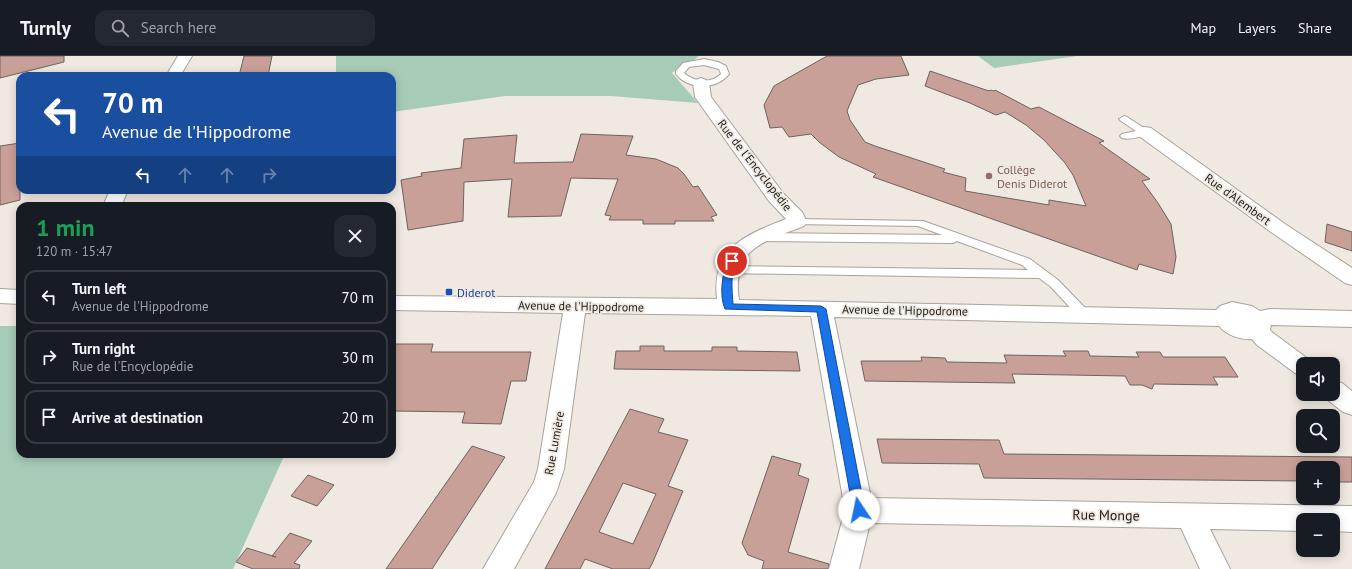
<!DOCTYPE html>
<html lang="en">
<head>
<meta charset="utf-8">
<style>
	:root { --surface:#171b24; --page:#242831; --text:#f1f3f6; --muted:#9ea1a6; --line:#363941 }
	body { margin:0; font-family:"PT Sans",sans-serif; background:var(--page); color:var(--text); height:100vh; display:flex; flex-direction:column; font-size:15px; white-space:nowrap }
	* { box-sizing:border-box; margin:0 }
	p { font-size:13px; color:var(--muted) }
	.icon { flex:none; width:22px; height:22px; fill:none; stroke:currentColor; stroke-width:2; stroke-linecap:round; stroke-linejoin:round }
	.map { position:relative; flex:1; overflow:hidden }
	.details { position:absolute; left:16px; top:146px; width:380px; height:256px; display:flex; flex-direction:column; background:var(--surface); border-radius:12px; box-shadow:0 2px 10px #0003 }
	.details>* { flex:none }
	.banner { position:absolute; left:16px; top:16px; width:380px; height:122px; border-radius:12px; box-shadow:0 2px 10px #0003; background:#1a4fa0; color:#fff; overflow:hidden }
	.fabs { position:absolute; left:1296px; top:301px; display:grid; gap:8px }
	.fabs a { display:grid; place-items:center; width:44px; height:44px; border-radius:8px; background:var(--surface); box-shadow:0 2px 10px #0003; font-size:20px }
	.pin { position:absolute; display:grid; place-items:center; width:34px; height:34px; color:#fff; margin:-17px; border:2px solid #fff; border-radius:50%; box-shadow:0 1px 4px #0007 }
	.me { position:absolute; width:44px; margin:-22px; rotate:349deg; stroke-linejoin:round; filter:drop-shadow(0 0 3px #0008) }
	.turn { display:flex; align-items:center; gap:14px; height:84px; padding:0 20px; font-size:18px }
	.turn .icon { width:52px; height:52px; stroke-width:2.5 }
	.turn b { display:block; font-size:28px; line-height:34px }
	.lanes { display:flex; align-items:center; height:38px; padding:0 20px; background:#0003; justify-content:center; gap:20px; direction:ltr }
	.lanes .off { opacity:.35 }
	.round { display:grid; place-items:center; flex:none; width:42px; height:42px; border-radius:12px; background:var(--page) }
	.head { display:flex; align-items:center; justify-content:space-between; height:68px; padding:0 20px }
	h1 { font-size:24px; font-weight:800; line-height:30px; color:#1e9e55 }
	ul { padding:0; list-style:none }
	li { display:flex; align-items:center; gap:12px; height:54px; margin:0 8px 6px; padding:0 12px; border:2px solid var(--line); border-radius:12px }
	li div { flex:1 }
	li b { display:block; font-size:15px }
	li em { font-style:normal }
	header { display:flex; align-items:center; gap:24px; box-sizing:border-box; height:56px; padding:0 20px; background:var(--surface); border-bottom:1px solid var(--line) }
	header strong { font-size:19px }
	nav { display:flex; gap:22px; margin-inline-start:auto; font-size:14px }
	.search { width:280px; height:36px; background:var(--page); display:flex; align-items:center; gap:10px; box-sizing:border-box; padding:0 14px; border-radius:12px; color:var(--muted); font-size:15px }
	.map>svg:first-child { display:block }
	.green { fill:#a6cbb7 }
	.building { fill:#c8a097; stroke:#6d6361; fill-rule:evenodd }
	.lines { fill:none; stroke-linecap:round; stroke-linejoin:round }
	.service-casing { stroke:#a9a39b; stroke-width:2 }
	.minor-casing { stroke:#a9a39b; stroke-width:2 }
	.service { fill:#fff; fill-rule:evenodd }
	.minor { fill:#fff; fill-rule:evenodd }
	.route { fill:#1a73e8; stroke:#114b97 }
	.education-dot { fill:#8d6e63; stroke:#f0e9e1; stroke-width:1.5 }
	.transit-dot { fill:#1a4fb4; stroke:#f0e9e1; stroke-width:1.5 }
	.labels { text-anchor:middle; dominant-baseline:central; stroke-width:3.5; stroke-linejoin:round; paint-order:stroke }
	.street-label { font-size:12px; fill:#1e1b18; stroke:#f0e9e1 }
	.education-label { font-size:12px; fill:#785e54; stroke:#f0e9e1; text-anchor:start }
	.transit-label { font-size:12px; fill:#164399; stroke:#f0e9e1; text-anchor:start }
	.near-street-label { font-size:14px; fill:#1e1b18; stroke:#f0e9e1 }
</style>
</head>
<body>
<header>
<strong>Turnly</strong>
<div class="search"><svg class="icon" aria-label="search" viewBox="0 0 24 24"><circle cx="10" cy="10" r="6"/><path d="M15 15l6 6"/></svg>Search here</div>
<nav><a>Map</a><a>Layers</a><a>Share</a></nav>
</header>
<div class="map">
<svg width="1352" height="513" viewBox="0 0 1352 513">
	<rect width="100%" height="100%" fill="#f0e9e1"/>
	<path class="green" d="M336,0H699L694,4L682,8L672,17L698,47L611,40H505L392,56V20H336Z
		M978,0H1077L994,12Z
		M0,270H20V398H285L233,513H0Z"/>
	<path class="building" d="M0,0H64V6L0,22Z
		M244,0H272L268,20H239Z
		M827,0H901L909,19L876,23L858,29L847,55L850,64L865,86L875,90L945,113L943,116L966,122L965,135L1049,149V144L1086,150L1073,119L1065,107L1044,84L1026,69L1005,56L996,59L970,47L925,30L930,15L989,35L990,34L994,35L995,34L1031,53L1039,51L1104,85L1099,87L1150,123L1142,125L1158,147L1171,168L1176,201L1173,218L1139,208L1137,214L873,121L876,118L839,101L819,86L811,78L789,81L782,71L770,72L764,49L774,30Z
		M581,78L633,80L626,99L656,103L678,112L684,118L693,131L698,130L717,159L711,161L714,165H675V168H643V164H609L611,160L605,159L618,123L571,122L561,160L508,161L512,123L464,126L463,165L408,174L401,124L422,120L421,117L461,112L464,83L517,79L514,107L573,106Z
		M20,87V144L0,149V90Z
		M1327,168L1352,176V195L1325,186Z
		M392,288H433L431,296H531L526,325H511L501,368L462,367L465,356L392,355Z
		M640,290H664V295H712V291H737V295L797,296L800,315L614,313L616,295H640Z
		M1063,295H1088L1090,300L1139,301L1136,296H1160L1163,301H1225L1238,321H1213L1218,329L1154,328L1152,333L1142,329H1130L1125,320L1012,318L1015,327L865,325L861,305H922L921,301L945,302L947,306L1007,307L1004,299L1066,300Z
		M630,353L664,363L658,376L688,384L668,430L683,435L652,508L649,513H613L585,503L580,513H545ZM623,427L656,438L633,488L599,476Z
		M877,383L999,384L1004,398L1352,401V426H1333V412H1303V425L984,422L979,408L882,407Z
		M472,390L505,401L432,513H386Z
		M772,400L801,408L798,419L809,423L788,496L829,508L828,513H762L764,505L748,499L742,487Z
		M308,419L334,429L317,450L291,440Z
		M290,477L312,485L294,507L300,509L299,513H253L236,506L247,492L276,501L272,500Z"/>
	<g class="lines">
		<g class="service-casing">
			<path id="service" d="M704,3L718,6L726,10L729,18C717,34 688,34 676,18V15L683,7ZM704,9L719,13L721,18C711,28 694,26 684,17L689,11Z
				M1124,60L1127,61L1150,76C1145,81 1128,84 1122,82L1120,80L1122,78L1136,75L1121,65L1119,63Z
				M797,163L923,165L1030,203L1058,224L1091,258L1089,261L1084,263L1079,261L1050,230L1039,222L724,217L722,214L724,211L728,210L1028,214L1022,209L957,185L953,187L762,185L758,184L756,181L758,178L762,177L942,179L918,170L793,168L791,166L793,164Z"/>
		</g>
		<g class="minor-casing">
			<path id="minor" d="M178,0H192L180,20H166Z
				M701,22L706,24L709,27L711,41L783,137L802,156L807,166L804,170C763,186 731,192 739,244L1216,254L1220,250L1232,246L1252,250L1260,255L1270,253L1352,255V271L1271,269L1270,274L1273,277L1311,305L1313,308H1303V320L1295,317L1257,289L1252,283C1241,284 1226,279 1219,270L834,261L871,442L1352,450V476L1333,475V464H1303V475L1210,473L1230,513H1200L1181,472L870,467L859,513H829L845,454L811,260L585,257L564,413L556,437L514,513H483L534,426L538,413L563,257L392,254V240L717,243C711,192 745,179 786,163L769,145L695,41L693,27L696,24Z
				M1145,71L1151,72L1285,168L1352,212V229L1345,227L1271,176L1139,80L1137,76L1139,72Z
				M110,134H128L121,150H103Z
				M0,233L20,234V248L0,247Z
				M1333,325L1342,327L1352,335V359L1343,356L1324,341L1323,338H1333Z"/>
		</g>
		<use href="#service" class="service"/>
		<use href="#minor" class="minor"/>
	</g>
	<path class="route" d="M732,202L737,205C730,219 732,232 733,248L821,250L826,253L865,454L863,457L859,459L855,457L853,454L817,256L725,253C719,240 722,215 729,203Z"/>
	<circle class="education-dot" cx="989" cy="120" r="4"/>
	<rect class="transit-dot" x="445" y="232" width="8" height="8" rx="2"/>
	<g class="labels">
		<g class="street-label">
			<text transform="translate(755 109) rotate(52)">Rue de l'Encyclopédie</text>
			<text transform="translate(1238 143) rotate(36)">Rue d'Alembert</text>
			<text transform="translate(581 250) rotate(1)">Avenue de l'Hippodrome</text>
			<text transform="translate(905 254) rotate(1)">Avenue de l'Hippodrome</text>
			<text transform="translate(554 387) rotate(-80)">Rue Lumière</text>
		</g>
		<g class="education-label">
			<text x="997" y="113">Collège<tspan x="997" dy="14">Denis Diderot</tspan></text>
		</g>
		<g class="transit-label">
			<text x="457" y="236">Diderot</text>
		</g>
		<g class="near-street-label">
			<text transform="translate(1106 459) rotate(1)">Rue Monge</text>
		</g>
	</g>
</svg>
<div class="fabs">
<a><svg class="icon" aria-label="sound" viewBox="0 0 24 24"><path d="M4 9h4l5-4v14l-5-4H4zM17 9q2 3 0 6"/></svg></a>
<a><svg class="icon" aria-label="search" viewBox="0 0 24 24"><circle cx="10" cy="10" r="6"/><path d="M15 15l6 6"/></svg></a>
<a>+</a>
<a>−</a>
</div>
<div class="pin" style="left:732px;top:205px;background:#d93025"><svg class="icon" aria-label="arrive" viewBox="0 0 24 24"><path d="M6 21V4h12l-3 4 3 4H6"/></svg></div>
<svg class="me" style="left:859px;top:454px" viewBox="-20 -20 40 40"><circle r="19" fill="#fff"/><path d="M0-13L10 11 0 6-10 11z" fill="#1a73e8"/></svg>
<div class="banner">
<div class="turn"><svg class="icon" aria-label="left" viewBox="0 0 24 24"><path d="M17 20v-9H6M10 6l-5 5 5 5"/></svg><div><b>70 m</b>Avenue de l'Hippodrome</div></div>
<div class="lanes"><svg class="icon" aria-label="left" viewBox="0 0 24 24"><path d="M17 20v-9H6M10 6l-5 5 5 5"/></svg><svg class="icon off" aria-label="ahead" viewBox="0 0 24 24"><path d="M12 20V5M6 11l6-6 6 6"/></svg><svg class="icon off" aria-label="ahead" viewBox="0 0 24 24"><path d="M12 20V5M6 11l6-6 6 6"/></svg><svg class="icon off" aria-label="right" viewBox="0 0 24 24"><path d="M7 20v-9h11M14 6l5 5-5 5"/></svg></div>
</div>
<section class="details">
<div class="head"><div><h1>1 min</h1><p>120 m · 15:47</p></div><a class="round"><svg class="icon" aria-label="close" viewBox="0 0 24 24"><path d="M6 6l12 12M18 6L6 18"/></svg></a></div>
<ul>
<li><svg class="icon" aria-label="left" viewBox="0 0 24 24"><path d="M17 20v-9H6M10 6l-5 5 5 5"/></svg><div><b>Turn left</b><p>Avenue de l'Hippodrome</p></div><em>70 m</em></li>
<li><svg class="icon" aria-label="right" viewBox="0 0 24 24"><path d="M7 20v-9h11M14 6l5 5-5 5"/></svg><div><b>Turn right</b><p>Rue de l'Encyclopédie</p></div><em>30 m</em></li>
<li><svg class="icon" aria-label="arrive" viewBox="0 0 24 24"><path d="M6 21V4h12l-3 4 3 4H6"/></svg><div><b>Arrive at destination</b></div><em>20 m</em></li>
</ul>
</section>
</div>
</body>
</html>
